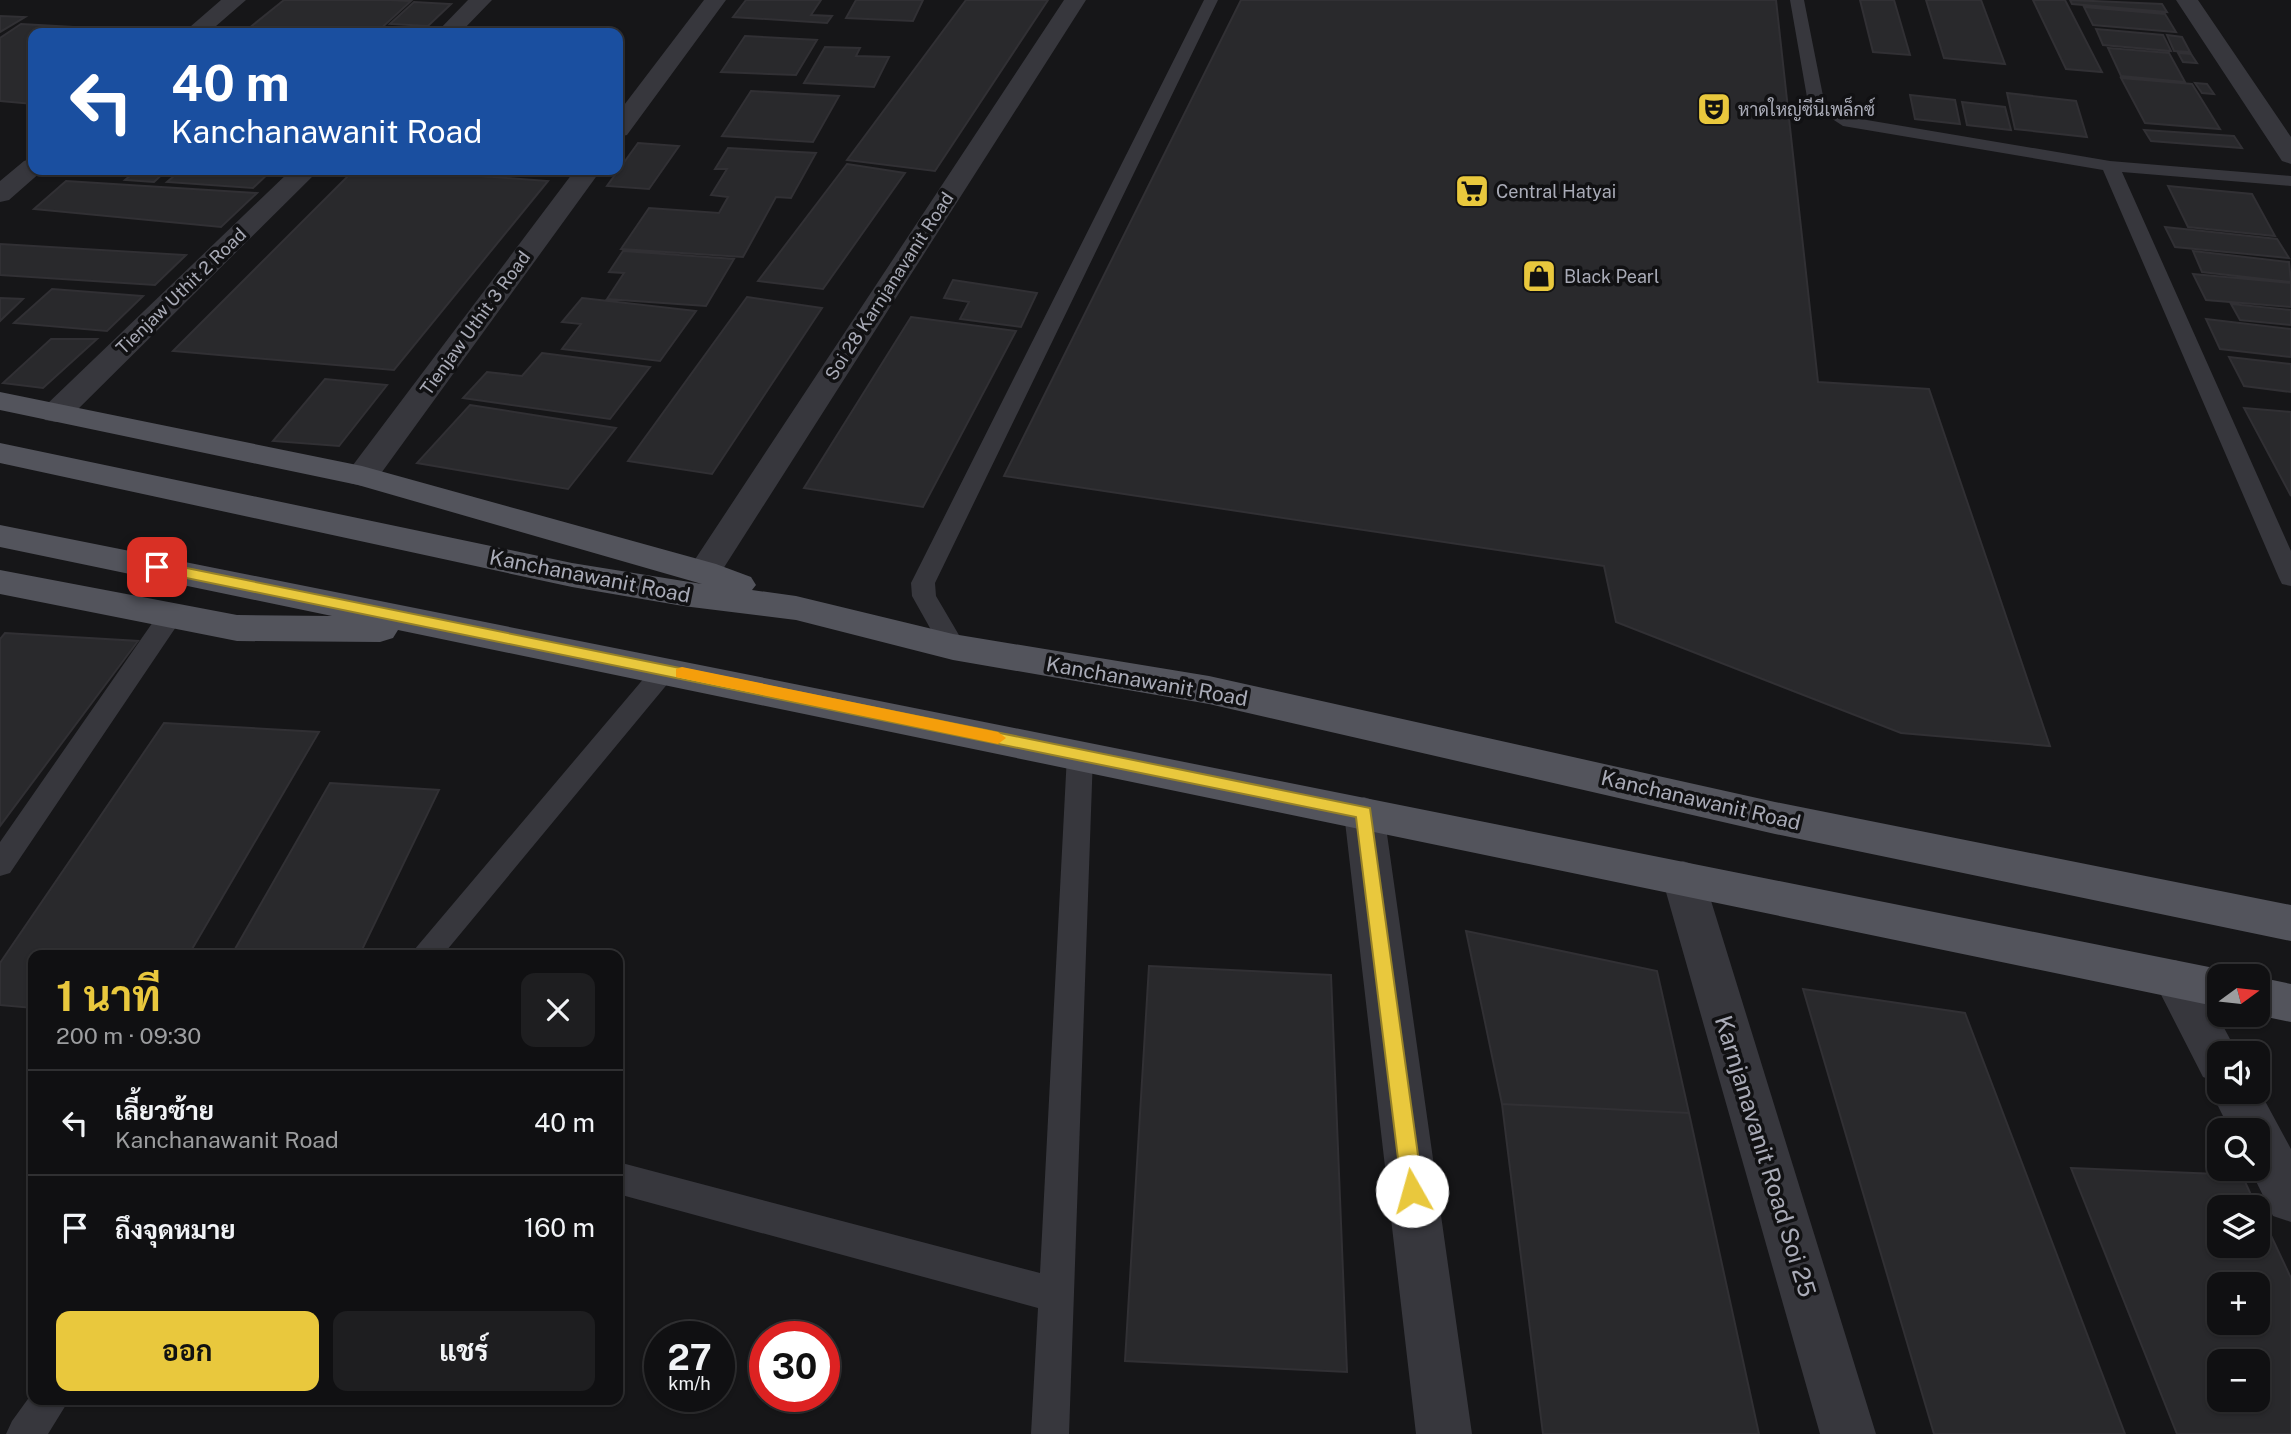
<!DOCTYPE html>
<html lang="th">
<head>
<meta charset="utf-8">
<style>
	:root { --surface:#101012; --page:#1e1e20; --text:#f1f3f6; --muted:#9c9d9f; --line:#303032; --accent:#e9c83d }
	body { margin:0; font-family:"Public Sans",Sarabun,sans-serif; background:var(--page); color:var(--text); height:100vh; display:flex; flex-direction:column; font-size:26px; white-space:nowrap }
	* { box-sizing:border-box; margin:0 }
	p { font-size:23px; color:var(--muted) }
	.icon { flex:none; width:38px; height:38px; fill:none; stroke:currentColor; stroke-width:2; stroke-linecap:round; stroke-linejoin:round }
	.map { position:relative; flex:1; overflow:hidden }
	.details { position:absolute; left:28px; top:950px; width:595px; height:455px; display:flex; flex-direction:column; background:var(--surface); border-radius:14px; box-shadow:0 2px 5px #0004,0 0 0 2px var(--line) }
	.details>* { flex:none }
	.guide { position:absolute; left:28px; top:28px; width:595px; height:147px; border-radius:14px; box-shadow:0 2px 5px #0004,0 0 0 2px var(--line); background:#1a4fa0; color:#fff; overflow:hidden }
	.needle { width:46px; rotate:75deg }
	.tools { position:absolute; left:2207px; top:964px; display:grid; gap:14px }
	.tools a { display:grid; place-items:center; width:63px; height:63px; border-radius:14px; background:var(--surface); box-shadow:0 2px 5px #0004,0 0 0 2px var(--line); font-size:35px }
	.speed { position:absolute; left:644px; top:1321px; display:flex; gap:14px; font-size:35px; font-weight:700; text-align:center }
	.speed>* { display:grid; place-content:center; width:91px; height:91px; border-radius:50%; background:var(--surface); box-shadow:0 2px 5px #0004,0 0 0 2px var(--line); line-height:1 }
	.speed small { font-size:18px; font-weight:400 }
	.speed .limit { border:10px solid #d22; background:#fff; color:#111 }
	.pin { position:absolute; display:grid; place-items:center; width:60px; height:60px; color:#fff; margin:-30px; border-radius:14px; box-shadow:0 4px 10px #0006 }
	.me { position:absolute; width:77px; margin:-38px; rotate:353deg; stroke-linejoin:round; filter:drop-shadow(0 0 5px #0008) }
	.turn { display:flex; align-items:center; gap:24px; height:147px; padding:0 28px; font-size:32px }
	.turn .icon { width:91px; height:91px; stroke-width:2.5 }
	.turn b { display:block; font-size:49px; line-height:60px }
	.round { display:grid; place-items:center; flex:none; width:74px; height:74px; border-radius:14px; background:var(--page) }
	.summary { display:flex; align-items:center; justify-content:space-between; height:119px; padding:0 28px }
	h1 { font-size:42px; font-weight:700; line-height:52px; color:var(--accent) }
	.cta { display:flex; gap:14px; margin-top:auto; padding:14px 28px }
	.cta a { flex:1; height:80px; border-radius:14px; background:var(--accent); color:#111; font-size:28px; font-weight:700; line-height:80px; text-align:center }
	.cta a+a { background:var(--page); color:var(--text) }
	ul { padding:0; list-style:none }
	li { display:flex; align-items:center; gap:21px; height:105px; padding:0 28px; border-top:2px solid var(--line) }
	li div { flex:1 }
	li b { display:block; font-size:26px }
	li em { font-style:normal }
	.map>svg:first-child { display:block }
	.building { fill:#29292c; stroke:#313034; stroke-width:2; fill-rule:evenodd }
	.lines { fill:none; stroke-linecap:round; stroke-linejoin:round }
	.lane { fill:#37373d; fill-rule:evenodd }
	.street { fill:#37373d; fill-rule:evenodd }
	.primary { fill:#53545c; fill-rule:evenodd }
	.route { fill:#e9c83d; stroke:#978228; stroke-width:2 }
	.slow { fill:#f59e0b }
	.labels { text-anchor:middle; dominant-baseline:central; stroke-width:7; stroke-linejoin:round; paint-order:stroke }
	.far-poi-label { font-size:18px; fill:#a9abb7; stroke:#111113; text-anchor:start }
	.far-street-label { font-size:18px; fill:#a9abb7; stroke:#111113 }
	.street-label { font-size:21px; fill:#a9abb7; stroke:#111113 }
	.near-street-label { font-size:24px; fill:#a9abb7; stroke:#111113 }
</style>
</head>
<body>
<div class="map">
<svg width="2291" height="1434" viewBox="0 0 2291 1434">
	<rect width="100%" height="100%" fill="#161618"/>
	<path class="building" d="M284,0H389L411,1L376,33H243Z
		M746,0H821L811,15L832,16L827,23L733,17Z
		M856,0H923L913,21L846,18Z
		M966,0H1048L935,171L847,160Z
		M1241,0H1776L1818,382L1929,389L2050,746L1901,733L1616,622L1604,566L1004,476Z
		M1860,0H1894L1910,55L1873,52Z
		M1926,0H1981L2005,64L1944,58Z
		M2033,0H2065L2102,72L2066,69Z
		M2070,0L2162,4L2167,12L2072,4Z
		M414,2L451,4L428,26L390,24Z
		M2084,7L2165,14L2176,32L2093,25Z
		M0,16L25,17L0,32Z
		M21,24L145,31L33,33V104L0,101V38Z
		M2096,29L2163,35L2171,51L2103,45Z
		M2167,35L2182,37L2190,52L2174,51Z
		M745,36L817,40L796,75L721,72Z
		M825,47L860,48L856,56L889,57L874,87L804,83Z
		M2108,48L2169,53L2185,82L2121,76Z
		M2178,53L2191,54L2197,63L2183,62Z
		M2121,78L2192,84L2220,129L2145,123Z
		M2195,83L2207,84L2214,94L2202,93Z
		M751,91L839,96L813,142L722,136Z
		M2007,93L2076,101L2087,137L2015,129Z
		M1910,95L1955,100L1960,124L1915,119Z
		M1962,102L2005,107L2011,130L1967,125Z
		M2144,130L2234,136L2242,148L2151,141Z
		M638,143L679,146L649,189L607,186Z
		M728,148L816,153L791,198L776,197L743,257L621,249L649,208L719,213L728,197L711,195L727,169H715Z
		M847,164L905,173L823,289L758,281Z
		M137,170H167L154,182L125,180Z
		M181,170H272L253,188L167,182Z
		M354,170H399L548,181L394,370L173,351Z
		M66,181L257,193L221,227L34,209Z
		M2168,186L2252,194L2275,236L2188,227Z
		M2165,227L2277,239L2289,258L2175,247Z
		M0,244L186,255L155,285L0,275Z
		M623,251L734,259L706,306L607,299L624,273L609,272Z
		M2193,251L2289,262L2291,282L2202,272Z
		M2193,274L2291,283V307L2206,300Z
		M953,280L1037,293L1021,327L960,319L969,302L944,298Z
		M52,289L143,296L107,331L14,323Z
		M747,297L822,308L712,474L628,461Z
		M0,298L23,299L0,321Z
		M582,298L696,311L660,361L562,349L581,324L562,322Z
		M2231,304L2291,310V325L2240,320Z
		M911,317L1016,331L923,507L804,488Z
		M2206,319L2291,329V357L2220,349Z
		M51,339H97L43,388L3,383Z
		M542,353L650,367L610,419L463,398L487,372L522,376Z
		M2229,357L2291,364V392L2244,386Z
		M325,379L387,385L339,446L273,441Z
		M470,405L616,428L568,489L417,463Z
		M2244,408L2291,412V496Z
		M5,633L138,641L0,826V639Z
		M164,723L319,732L188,956H33V1008L0,1005V963Z
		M330,783L439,790L359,956H231Z
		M1466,931L1657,971L1689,1113L1502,1104Z
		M1149,966L1331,975L1347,1372L1125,1361Z
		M1803,989L1965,1013L2125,1434H1934Z
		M1502,1104L1689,1113L1759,1434H1543Z
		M2071,1168L2242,1175L2257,1208H2219V1246H2258V1208L2291,1278V1434H2177ZM2219,1284H2258V1323H2219ZM2219,1362H2258V1400H2219Z"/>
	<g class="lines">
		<path class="lane" d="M1204,0H1218L935,583L936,596L966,647L962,653L953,656L944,653L912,596L911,583Z
			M1790,0H1804L1824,101L1849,117L2110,161L2291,176V186L2122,172L2291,551V586L2282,584L2279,578L2103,170L1843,126L1808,103Z
			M171,607L180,609L183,615L180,621L10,873L0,876V842L162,609Z
			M665,661L674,664L678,670L674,676L442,956H409L656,664Z
			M1080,745L1089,748L1093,755L1069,1434H1031L1038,1308L618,1194V1162L1040,1273L1067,755L1071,748Z
			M33,1392V1400H69L48,1434H6L12,1421Z"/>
		<path class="street" d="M221,0H246L208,33H183Z
			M468,0H492L460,33H436Z
			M704,0H726L627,135L618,137V113Z
			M1064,0H1086L716,580L704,584L692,580L686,572L692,564Z
			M2176,0H2198L2291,137V164L2282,161Z
			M33,158V170L42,171L9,200L0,202V181L24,161Z
			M291,170H319L67,420L56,422L45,420L40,413L45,406Z
			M575,170H601L374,483L362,486L350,483L346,476L350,469Z
			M1364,797L1378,802L1384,813L1472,1434H1416L1344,813L1350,802Z
			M1683,861L1698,866L1704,878L1876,1434H1820L1662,878L1668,866Z
			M2175,960L2191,966L2238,1054H2219V1092H2258V1088L2291,1149V1222L2273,1216L2250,1169H2258V1130H2230L2211,1092L2216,1082L2203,1077L2153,979L2159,966Z"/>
		<path class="primary" d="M0,392L362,466L716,564L751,577L756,585L752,590L796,596L953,634L1209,676L1775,802L2291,905V941L1775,834L1209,704L953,660L796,620L683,606L572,587L0,463V443L572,563L702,584L358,485L0,410Z
			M0,525L2219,969L2236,976H2219V1007L398,630L393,638L380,642L237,641L0,594V570L237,615L332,616L0,547Z
			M2258,977L2291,984V1022L2257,1015Z"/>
	</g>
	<path class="route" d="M157,562L1370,808L1423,1191L1420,1198L1412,1201L1405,1198L1402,1191L1356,817L152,571V564Z"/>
	<path class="slow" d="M682,667L998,732L1006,738L998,744L676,677V669Z"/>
	<defs>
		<g id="theatre-square" transform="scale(1.75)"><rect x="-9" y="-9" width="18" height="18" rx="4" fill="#e9c83d" stroke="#111113"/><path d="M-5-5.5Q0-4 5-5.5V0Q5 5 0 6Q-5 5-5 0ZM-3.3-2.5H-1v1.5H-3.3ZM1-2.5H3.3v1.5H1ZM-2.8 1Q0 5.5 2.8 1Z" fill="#111"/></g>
		<g id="supermarket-square" transform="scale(1.75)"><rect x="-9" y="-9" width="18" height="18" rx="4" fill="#e9c83d" stroke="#111113"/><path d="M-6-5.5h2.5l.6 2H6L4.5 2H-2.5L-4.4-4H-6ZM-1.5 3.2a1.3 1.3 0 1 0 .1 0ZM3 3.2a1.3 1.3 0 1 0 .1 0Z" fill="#111"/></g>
		<g id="shop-square" transform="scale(1.75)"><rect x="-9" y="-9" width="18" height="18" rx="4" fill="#e9c83d" stroke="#111113"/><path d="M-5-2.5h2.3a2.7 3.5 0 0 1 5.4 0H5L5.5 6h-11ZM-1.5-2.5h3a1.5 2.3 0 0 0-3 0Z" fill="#111"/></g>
	</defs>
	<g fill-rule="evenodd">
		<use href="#theatre-square" x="1714" y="109"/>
		<use href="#supermarket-square" x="1472" y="191"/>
		<use href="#shop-square" x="1539" y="276"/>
	</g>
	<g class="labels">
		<g class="far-poi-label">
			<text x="1738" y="109">หาดใหญ่ซีนีเพล็กซ์</text>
			<text x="1496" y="191">Central Hatyai</text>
			<text x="1564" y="276">Black Pearl</text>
		</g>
		<g class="far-street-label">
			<text transform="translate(889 286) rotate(-57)">Soi 28 Karnjanavanit Road</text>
			<text transform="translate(181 291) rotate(-44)">Tienjaw Uthit 2 Road</text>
			<text transform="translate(475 323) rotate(-54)">Tienjaw Uthit 3 Road</text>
		</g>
		<g class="street-label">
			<text transform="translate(590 576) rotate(11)">Kanchanawanit Road</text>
			<text transform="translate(1147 681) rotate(10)">Kanchanawanit Road</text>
			<text transform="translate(1701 800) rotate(13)">Kanchanawanit Road</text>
		</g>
		<g class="near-street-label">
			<text transform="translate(1766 1156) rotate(73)">Karnjanavanit Road Soi 25</text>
		</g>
	</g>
</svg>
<div class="tools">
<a><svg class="needle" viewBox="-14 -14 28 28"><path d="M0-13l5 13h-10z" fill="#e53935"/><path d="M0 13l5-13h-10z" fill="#9c9d9f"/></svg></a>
<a><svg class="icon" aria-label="sound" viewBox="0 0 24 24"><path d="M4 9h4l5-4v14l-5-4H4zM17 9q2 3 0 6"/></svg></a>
<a><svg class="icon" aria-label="search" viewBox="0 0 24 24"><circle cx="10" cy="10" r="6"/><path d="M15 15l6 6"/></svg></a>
<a><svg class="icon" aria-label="layers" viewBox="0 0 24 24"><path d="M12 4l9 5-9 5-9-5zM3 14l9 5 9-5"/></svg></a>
<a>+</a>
<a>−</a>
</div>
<div class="speed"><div>27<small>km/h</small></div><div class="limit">30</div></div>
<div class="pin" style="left:157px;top:567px;background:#d93025"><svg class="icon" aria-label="arrive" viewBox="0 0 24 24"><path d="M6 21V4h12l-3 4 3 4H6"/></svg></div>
<svg class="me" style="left:1412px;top:1191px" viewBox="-20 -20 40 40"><circle r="19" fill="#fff"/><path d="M0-13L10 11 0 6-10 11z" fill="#e9c83d"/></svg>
<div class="guide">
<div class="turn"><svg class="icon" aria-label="left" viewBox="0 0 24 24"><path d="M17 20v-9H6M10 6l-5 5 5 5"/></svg><div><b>40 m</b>Kanchanawanit Road</div></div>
</div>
<section class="details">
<div class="summary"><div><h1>1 นาที</h1><p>200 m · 09:30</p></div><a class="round"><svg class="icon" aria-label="close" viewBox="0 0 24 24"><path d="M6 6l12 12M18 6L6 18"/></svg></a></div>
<ul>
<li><svg class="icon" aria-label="left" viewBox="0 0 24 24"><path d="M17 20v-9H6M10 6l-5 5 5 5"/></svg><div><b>เลี้ยวซ้าย</b><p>Kanchanawanit Road</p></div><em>40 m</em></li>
<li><svg class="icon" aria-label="arrive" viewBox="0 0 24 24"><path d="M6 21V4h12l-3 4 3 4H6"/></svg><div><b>ถึงจุดหมาย</b></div><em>160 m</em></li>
</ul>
<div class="cta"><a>ออก</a><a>แชร์</a></div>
</section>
</div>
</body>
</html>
